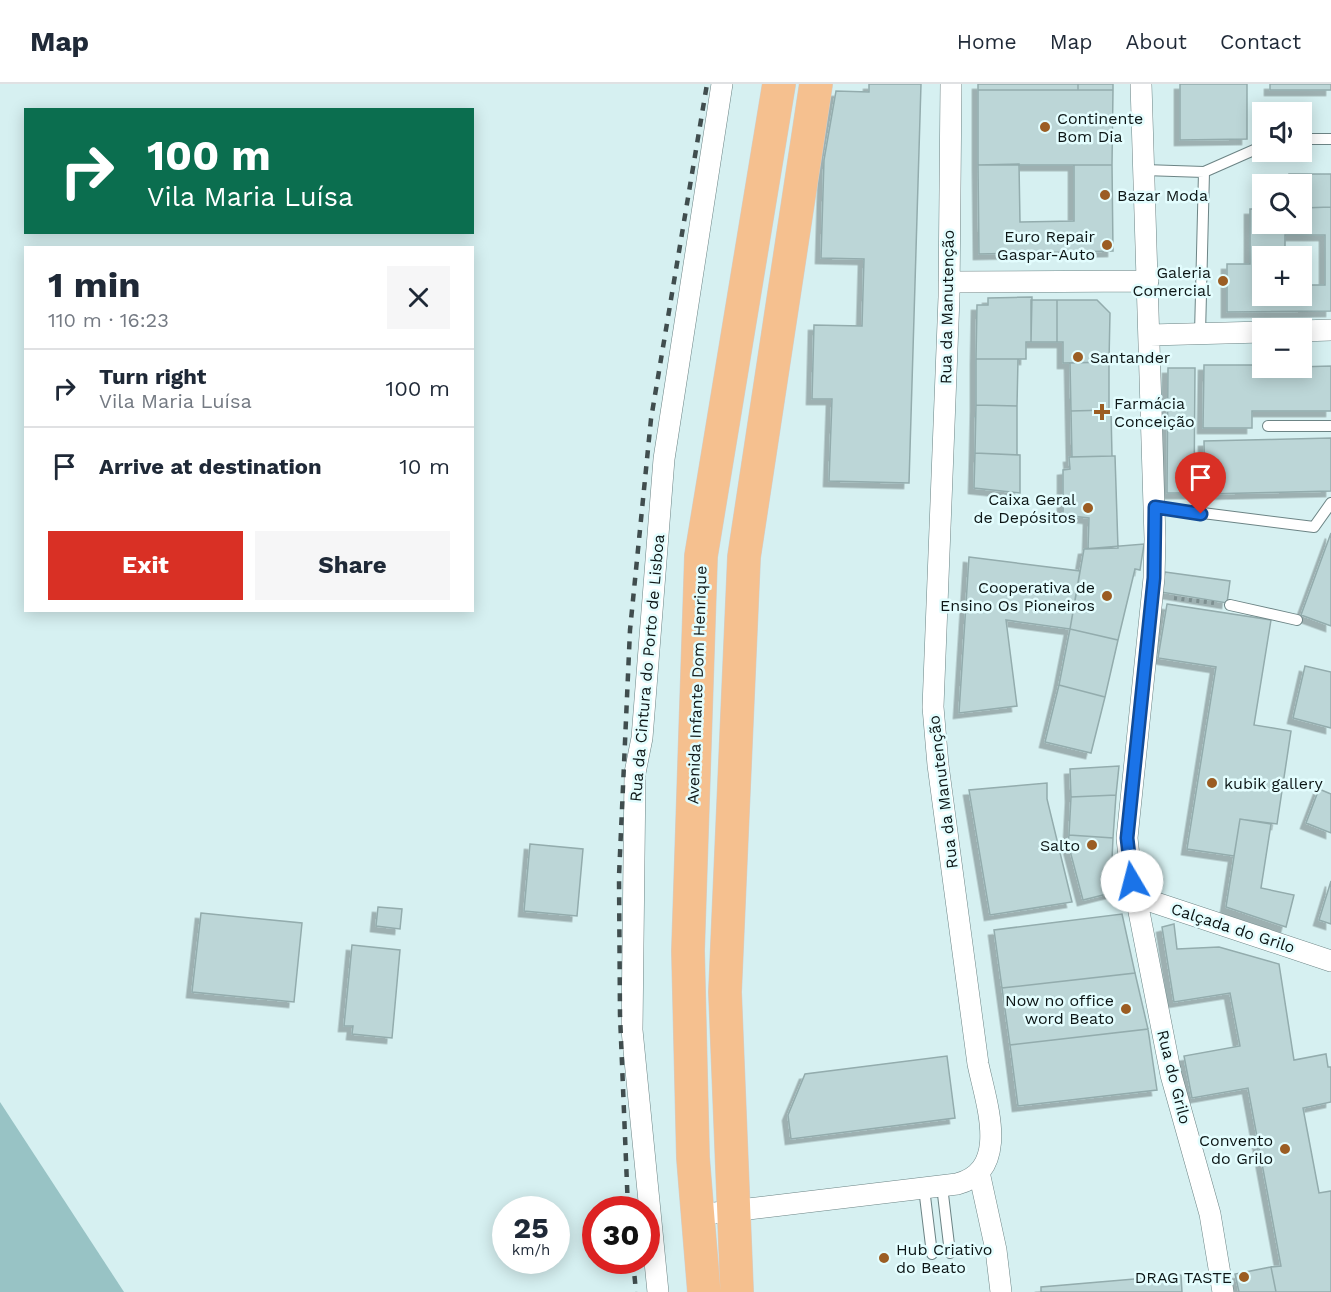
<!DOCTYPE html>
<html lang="en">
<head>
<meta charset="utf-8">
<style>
	:root { --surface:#fff; --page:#f6f6f7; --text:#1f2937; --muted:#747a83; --line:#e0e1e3; --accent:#d93025 }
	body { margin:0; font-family:"Work Sans",sans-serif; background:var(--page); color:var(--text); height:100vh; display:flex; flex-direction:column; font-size:22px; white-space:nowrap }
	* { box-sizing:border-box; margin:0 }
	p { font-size:20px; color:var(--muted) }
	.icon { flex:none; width:33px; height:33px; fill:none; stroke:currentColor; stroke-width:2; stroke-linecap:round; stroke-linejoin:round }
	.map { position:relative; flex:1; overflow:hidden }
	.side { position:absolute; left:24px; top:162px; width:450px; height:366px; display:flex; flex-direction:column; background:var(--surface); border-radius:0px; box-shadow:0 3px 15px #0003 }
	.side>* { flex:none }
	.top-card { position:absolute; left:24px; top:24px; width:450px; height:126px; border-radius:0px; box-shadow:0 3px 15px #0003; background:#0b6e4f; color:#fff; overflow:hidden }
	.controls { position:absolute; left:1252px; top:18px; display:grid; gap:12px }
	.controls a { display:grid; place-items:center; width:60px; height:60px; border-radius:0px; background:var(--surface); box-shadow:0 3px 15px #0003; font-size:30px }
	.speed { position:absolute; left:492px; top:1112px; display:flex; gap:12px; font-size:30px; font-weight:700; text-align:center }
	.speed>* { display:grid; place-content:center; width:78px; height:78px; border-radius:50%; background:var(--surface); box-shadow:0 3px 15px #0003; line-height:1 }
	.speed small { font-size:15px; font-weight:400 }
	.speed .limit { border:9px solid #d22; background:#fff; color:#111 }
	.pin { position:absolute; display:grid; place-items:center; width:51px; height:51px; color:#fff; margin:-62px -26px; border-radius:50% 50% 50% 0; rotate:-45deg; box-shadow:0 0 6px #0007 }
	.pin .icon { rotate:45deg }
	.me { position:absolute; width:66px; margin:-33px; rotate:352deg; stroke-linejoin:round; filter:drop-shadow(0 0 4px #0008) }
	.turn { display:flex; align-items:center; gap:21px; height:126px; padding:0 24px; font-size:27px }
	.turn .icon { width:78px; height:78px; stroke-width:2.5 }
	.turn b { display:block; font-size:42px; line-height:51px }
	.round { display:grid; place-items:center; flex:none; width:63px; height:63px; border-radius:0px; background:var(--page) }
	.headline { display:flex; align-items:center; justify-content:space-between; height:102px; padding:0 24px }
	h1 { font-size:36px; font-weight:700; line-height:45px }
	.button { display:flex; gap:12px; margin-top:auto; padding:12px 24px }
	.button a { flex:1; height:69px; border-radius:0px; background:var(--accent); color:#fff; font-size:24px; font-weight:700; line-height:69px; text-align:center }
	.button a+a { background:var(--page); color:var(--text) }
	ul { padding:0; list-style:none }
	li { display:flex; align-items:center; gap:18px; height:78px; padding:0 24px; border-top:2px solid var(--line) }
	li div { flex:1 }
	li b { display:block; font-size:22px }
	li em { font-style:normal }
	header { display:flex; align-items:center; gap:36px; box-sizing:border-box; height:84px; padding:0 30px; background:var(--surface); border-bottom:2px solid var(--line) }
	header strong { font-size:28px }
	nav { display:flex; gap:33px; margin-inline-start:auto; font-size:21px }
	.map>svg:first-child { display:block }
	.water { fill:#98c3c5 }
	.building { fill:#bcd6d7; stroke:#93acad; stroke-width:1.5; fill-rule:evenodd; filter:url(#shadow) }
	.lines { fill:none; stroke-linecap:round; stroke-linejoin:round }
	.lane-casing { stroke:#6c8485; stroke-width:12 }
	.street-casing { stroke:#6c8485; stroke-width:22 }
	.primary-casing { stroke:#cfd0d0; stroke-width:34 }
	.path { stroke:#7d8f90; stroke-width:4; stroke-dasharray:3 4.5; stroke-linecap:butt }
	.lane { stroke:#fff; stroke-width:10 }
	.street { stroke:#fff; stroke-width:21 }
	.primary { stroke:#f5c08f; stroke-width:33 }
	.rail { stroke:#404d4e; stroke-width:4.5; stroke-dasharray:8 8; stroke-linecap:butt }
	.route-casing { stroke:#114b97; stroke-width:15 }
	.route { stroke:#1a73e8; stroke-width:10 }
	.poi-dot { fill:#9b5d23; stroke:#e3fdfe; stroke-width:2 }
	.labels { text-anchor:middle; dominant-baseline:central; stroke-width:5; stroke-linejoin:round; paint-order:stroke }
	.poi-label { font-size:16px; fill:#0d1616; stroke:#e3fdfe; text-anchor:end }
	.street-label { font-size:16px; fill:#0d1616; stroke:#e3fdfe }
</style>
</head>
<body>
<header>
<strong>Map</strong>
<nav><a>Home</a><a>Map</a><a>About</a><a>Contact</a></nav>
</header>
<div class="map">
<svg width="1331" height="1208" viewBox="0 0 1331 1208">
	<defs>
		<filter id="shadow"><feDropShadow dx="-5.5" dy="5.5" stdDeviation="0" flood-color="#0004"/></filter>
	</defs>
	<rect width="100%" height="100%" fill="#d6f0f1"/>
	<path class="water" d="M0,1018L124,1208H0Z"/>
	<path class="building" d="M869,0H921L909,399L829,397L832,315H812L814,241L862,242L864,175L821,174L824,76L836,7L869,8Z
		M978,0H1078V6H978Z
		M1078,0H1113V6H1078Z
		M1180,0H1247V55L1180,56Z
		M1270,0H1331V6H1270Z
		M978,6H1113L1112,81H978Z
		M1019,80L1020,138L1074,137V81H1112L1113,167L979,170L978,81Z
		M1289,90H1331V123L1302,124V100H1289Z
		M1331,123V227L1227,228V180H1250V125H1263V140H1302V124ZM1285,151H1325V201H1302V212H1263V172H1285Z
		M1032,213L1031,258H1026V275H976L977,221H988V214Z
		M1031,216H1057V258H1031Z
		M1057,216H1097L1110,229L1109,278L1063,279V258H1057Z
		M976,275H1018L1017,322L976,321Z
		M1109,278V326L1071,327L1070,279Z
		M1204,281H1263V284L1331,282V327H1252V344H1203Z
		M1168,284H1195L1194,409H1167Z
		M976,321L1017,322V371L975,369Z
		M1109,326H1111L1112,372L1072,373L1071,327Z
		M1331,354V407L1205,410L1204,357Z
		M975,369L1020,371V409L974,404Z
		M1112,372H1115L1118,464L1088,465L1089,434L1063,431V386L1070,385L1069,373Z
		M1331,449V542L1301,531Z
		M1144,460L1140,486L1135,485L1118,556L1070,545L1084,465Z
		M969,473L1080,487L1070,545L1006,536L1017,622L959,629Z
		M1165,488L1230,497L1227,519L1161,508Z
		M1167,520L1271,536L1254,641L1291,647L1277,740L1240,735L1234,772L1187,765L1216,583L1158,574Z
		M1070,545L1118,556L1105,613L1059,601Z
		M1305,582L1331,588V644L1293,634Z
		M1059,601L1105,613L1091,669L1045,658Z
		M1119,682L1116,711L1071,713L1070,685Z
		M1047,699V715L1072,818L990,831L969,706Z
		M1319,705L1331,710V749L1306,739Z
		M1116,711L1113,754L1069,751L1071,713Z
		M1240,735L1271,740L1261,804L1294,811L1286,843L1226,823Z
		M1069,751L1113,754L1112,776L1119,807L1083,816L1068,759Z
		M530,760L583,765L577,832L524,827Z
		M1331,797V840L1319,836Z
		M378,823L402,825L400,845L376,842Z
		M201,829L302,839L294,918L192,908Z
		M1122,830L1135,889L1002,904L994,846Z
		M1174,840L1177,865L1219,863L1279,880L1294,976L1326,970L1328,983H1331V1018L1303,1024L1319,1109L1331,1107V1208H1276L1271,1183L1281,1182L1248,1004L1192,1014L1184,972L1240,962L1230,909L1174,918L1162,843Z
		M352,861L400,866L392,954L352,950L353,942H344Z
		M1135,889L1148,945L1010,961L1002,904Z
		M1148,945L1157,1006L1018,1022L1010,961Z
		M947,972L955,1034L791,1055L788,1031L805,990Z
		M1271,1183L1276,1208H1239L1235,1190Z
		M1181,1191L1182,1208H1041V1203Z"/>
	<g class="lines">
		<g class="lane-casing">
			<path id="lane" d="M1302,55H1331
				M1144,86L1204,88L1200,250
				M1204,88L1263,62
				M1268,342H1331
				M1155,423L1314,443L1331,419
				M1230,521L1297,536
				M942,1102L950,1169
				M924,1104L932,1170"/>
		</g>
		<g class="street-casing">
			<path id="street" d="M1141,0L1155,455L1154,494L1127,754L1130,782L1171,991L1210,1130L1223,1208
				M949,198L1148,197
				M1302,247L1331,246
				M1150,251L1263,248
				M1135,812L1331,877
				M979,1088L996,1166L1001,1208
				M698,1131L957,1100C1011,1086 986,1019 978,980L938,681L933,623L949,213L951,0
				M658,1208L632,946L635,689L642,654L664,375L722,0"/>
		</g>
		<g class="primary-casing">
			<path id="primary" d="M704,1208L693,1074L688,867L701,472L779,0
				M737,1208L725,908L744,473L816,0"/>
		</g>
		<path class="path" d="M1174,514L1214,519"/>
		<use href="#lane" class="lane"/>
		<use href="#street" class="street"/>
		<use href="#primary" class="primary"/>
		<path class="rail" d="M628,1125L620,931L619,792L630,546L651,335L707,0
			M633,1176L636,1208"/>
	</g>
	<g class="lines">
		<g class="route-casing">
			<path id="route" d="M1132,797L1127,754L1154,494L1155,423L1201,430"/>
		</g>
		<use href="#route" class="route"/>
	</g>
	<g class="poi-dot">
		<circle cx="1045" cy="43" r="6"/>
		<circle cx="1105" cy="111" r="6"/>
		<circle cx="1107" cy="161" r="6"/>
		<circle cx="1223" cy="197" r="6"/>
		<circle cx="1078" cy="273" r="6"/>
		<path d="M1099 319h6v6h6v6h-6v6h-6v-6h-6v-6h6z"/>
		<circle cx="1088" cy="424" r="6"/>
		<circle cx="1107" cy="512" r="6"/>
		<circle cx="1212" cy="699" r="6"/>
		<circle cx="1092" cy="761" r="6"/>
		<circle cx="1126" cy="925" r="6"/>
		<circle cx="1285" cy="1065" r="6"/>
		<circle cx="884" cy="1174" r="6"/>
		<circle cx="1244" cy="1193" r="6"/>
	</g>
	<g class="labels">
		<g class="poi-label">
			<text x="1057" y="34" text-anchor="start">Continente<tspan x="1057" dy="18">Bom Dia</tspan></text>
			<text x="1117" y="111" text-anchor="start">Bazar Moda</text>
			<text x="1095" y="152">Euro Repair<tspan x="1095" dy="18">Gaspar-Auto</tspan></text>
			<text x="1211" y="188">Galeria<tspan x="1211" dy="18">Comercial</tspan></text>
			<text x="1090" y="273" text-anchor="start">Santander</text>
			<text x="1114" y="319" text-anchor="start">Farmácia<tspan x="1114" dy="18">Conceição</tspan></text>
			<text x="1076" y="415">Caixa Geral<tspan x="1076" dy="18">de Depósitos</tspan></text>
			<text x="1095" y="503">Cooperativa de<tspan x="1095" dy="18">Ensino Os Pioneiros</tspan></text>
			<text x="1224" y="699" text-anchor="start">kubik gallery</text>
			<text x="1080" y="761">Salto</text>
			<text x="1114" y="916">Now no office<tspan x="1114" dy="18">word Beato</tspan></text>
			<text x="1273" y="1056">Convento<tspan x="1273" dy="18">do Grilo</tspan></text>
			<text x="896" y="1165" text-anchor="start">Hub Criativo<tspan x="896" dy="18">do Beato</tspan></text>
			<text x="1232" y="1193">DRAG TASTE</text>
		</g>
		<g class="street-label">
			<text transform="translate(947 223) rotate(-89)">Rua da Manutenção</text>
			<text transform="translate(647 584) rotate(-85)">Rua da Cintura do Porto de Lisboa</text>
			<text transform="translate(697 601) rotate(-88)">Avenida Infante Dom Henrique</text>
			<text transform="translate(943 708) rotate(-97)">Rua da Manutenção</text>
			<text transform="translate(1233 844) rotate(18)">Calçada do Grilo</text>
			<text transform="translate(1174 993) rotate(76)">Rua do Grilo</text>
		</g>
	</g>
</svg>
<div class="controls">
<a><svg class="icon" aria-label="sound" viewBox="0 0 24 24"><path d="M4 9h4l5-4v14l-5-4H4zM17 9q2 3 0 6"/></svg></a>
<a><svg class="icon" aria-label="search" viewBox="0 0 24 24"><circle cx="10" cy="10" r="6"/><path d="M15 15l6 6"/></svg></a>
<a>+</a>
<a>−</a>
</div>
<div class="speed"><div>25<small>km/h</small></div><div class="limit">30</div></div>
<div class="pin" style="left:1201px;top:430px;background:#d93025"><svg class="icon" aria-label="arrive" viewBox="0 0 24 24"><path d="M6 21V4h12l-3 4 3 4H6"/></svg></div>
<svg class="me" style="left:1132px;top:797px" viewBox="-20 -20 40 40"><circle r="19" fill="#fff"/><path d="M0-13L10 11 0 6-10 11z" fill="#1a73e8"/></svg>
<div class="top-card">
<div class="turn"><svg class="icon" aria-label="right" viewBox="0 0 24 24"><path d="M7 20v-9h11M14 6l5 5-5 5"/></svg><div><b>100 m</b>Vila Maria Luísa</div></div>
</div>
<section class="side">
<div class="headline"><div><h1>1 min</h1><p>110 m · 16:23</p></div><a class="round"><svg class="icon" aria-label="close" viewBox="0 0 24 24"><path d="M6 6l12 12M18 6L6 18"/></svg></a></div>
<ul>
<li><svg class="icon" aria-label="right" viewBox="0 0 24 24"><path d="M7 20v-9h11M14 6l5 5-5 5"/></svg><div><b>Turn right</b><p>Vila Maria Luísa</p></div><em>100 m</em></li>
<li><svg class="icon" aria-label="arrive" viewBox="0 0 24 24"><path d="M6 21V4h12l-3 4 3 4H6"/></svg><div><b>Arrive at destination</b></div><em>10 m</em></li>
</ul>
<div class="button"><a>Exit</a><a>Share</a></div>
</section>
</div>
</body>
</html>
